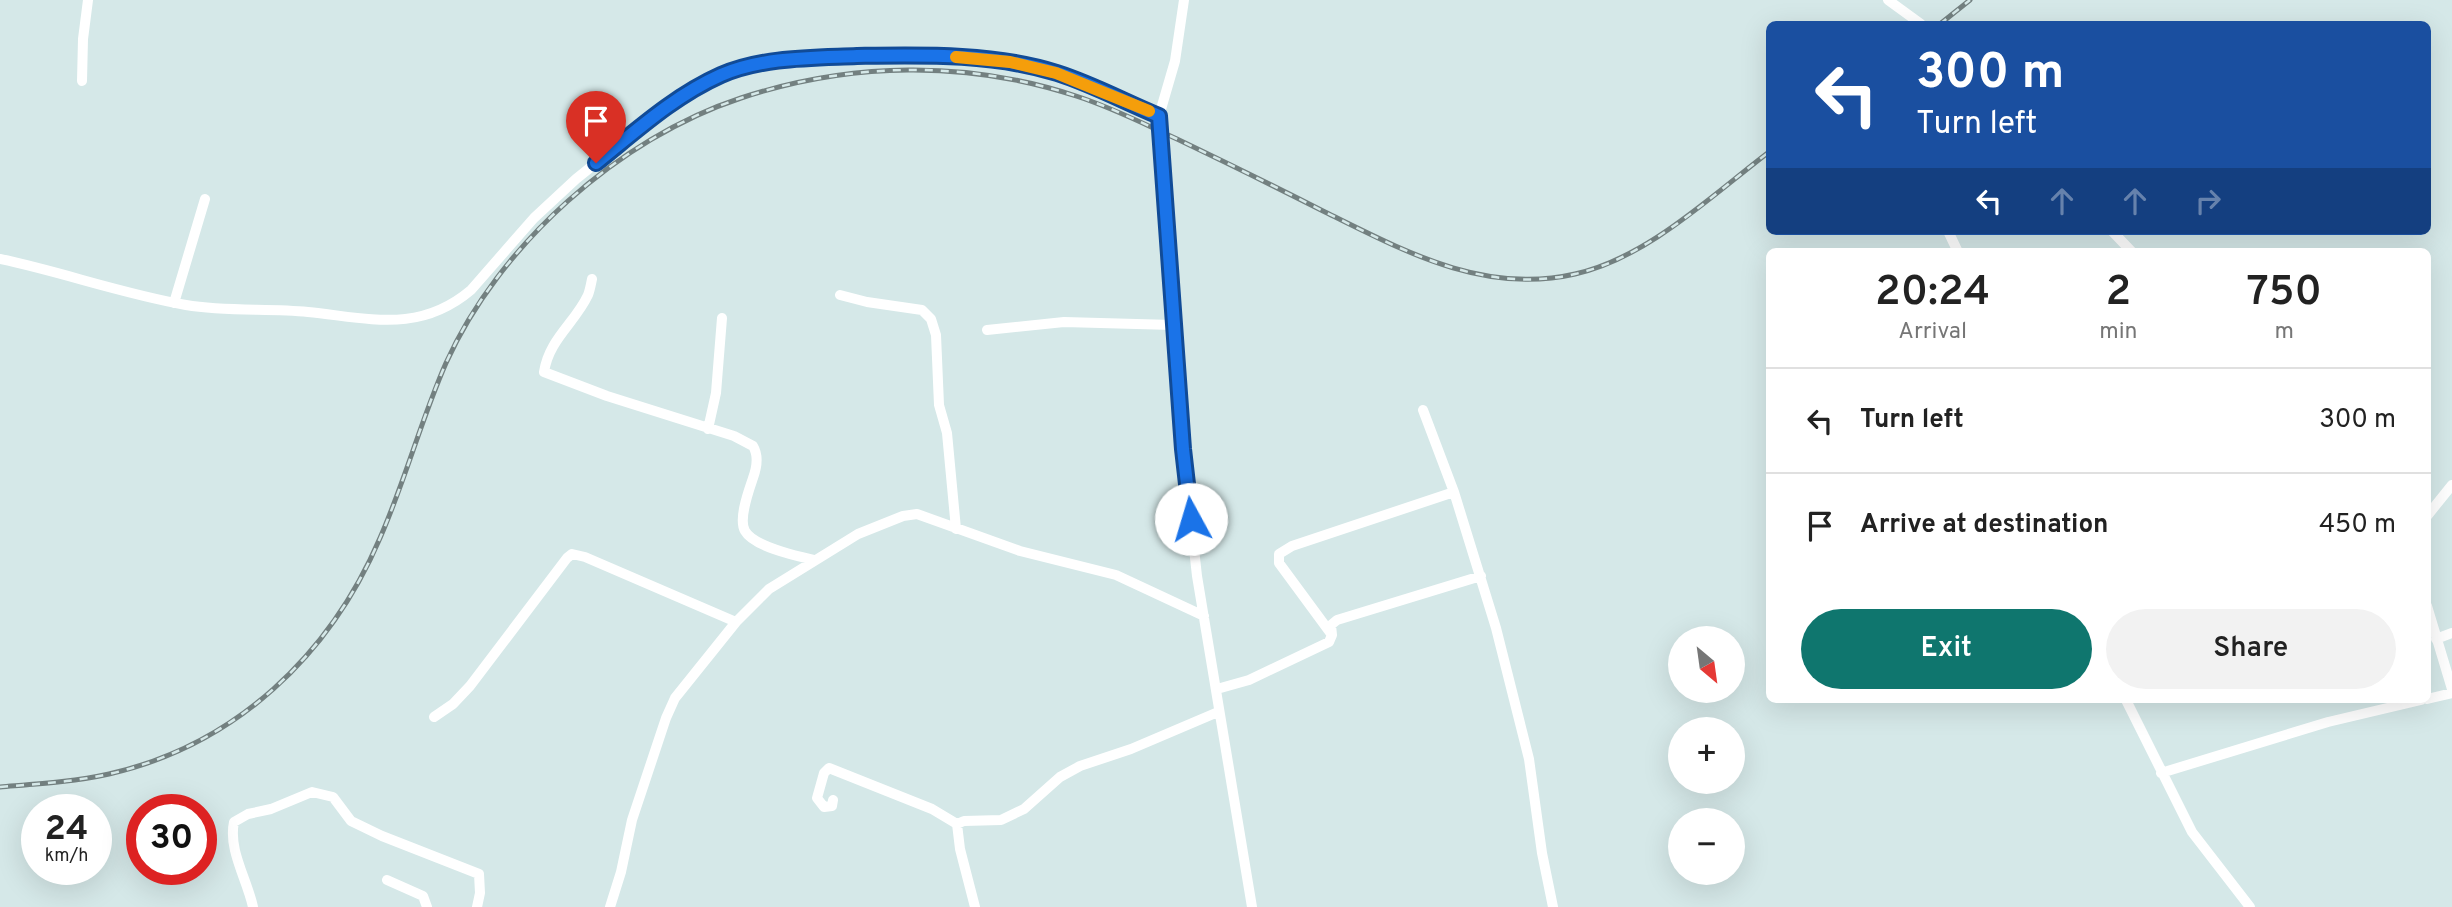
<!DOCTYPE html>
<html lang="en">
<head>
<meta charset="utf-8">
<style>
	:root { --surface:#fff; --page:#f2f2f2; --text:#222; --muted:#767676; --line:#e0e0e0; --accent:#0f766e }
	body { margin:0; font-family:Overpass,sans-serif; background:var(--page); color:var(--text); height:100vh; display:flex; flex-direction:column; font-size:26px; white-space:nowrap }
	* { box-sizing:border-box; margin:0 }
	p { font-size:23px; color:var(--muted) }
	.icon { flex:none; width:38px; height:38px; fill:none; stroke:currentColor; stroke-width:2; stroke-linecap:round; stroke-linejoin:round }
	.map { position:relative; flex:1; overflow:hidden }
	.details { position:absolute; left:1766px; top:248px; width:665px; height:455px; display:flex; flex-direction:column; background:var(--surface); border-radius:10px; box-shadow:0 7px 28px #0002 }
	.details>* { flex:none }
	.guide { position:absolute; left:1766px; top:21px; width:665px; height:214px; border-radius:10px; box-shadow:0 7px 28px #0002; background:#1a4fa0; color:#fff; overflow:hidden }
	.needle { width:46px; rotate:151deg }
	.buttons { position:absolute; left:1668px; top:626px; display:grid; gap:14px }
	.buttons a { display:grid; place-items:center; width:77px; height:77px; border-radius:50%; background:var(--surface); box-shadow:0 7px 28px #0002; font-size:35px }
	.speed { position:absolute; left:21px; top:794px; display:flex; gap:14px; font-size:35px; font-weight:700; text-align:center }
	.speed>* { display:grid; place-content:center; width:91px; height:91px; border-radius:50%; background:var(--surface); box-shadow:0 7px 28px #0002; line-height:1 }
	.speed small { font-size:18px; font-weight:400 }
	.speed .limit { border:10px solid #d22; background:#fff; color:#111 }
	.pin { position:absolute; display:grid; place-items:center; width:60px; height:60px; color:#fff; margin:-72px -30px; border-radius:50% 50% 50% 0; rotate:-45deg; box-shadow:0 0 7px #0007 }
	.pin .icon { rotate:45deg }
	.me { position:absolute; width:77px; margin:-38px; rotate:354deg; stroke-linejoin:round; filter:drop-shadow(0 0 5px #0008) }
	.turn { display:flex; align-items:center; gap:24px; height:147px; padding:0 35px; font-size:32px }
	.turn .icon { width:91px; height:91px; stroke-width:2.5 }
	.turn b { display:block; font-size:49px; line-height:60px }
	.lanes { display:flex; align-items:center; height:66px; padding:0 35px; background:#0003; justify-content:center; gap:35px; direction:ltr }
	.lanes .off { opacity:.35 }
	.eta { display:flex; justify-content:space-evenly; align-items:center; height:119px; text-align:center }
	.eta b { font-size:42px; font-weight:600; line-height:49px }
	.button { display:flex; gap:14px; margin-top:auto; padding:14px 35px }
	.button a { flex:1; height:80px; border-radius:42px; background:var(--accent); color:#fff; font-size:28px; font-weight:600; line-height:80px; text-align:center }
	.button a+a { background:var(--page); color:var(--text) }
	ul { padding:0; list-style:none }
	li { display:flex; align-items:center; gap:21px; height:105px; padding:0 35px; border-top:2px solid var(--line) }
	li div { flex:1 }
	li b { display:block; font-size:26px }
	li em { font-style:normal }
	.map>svg:first-child { display:block }
	.lines { fill:none; stroke-linecap:round; stroke-linejoin:round }
	.minor { stroke:#fff; stroke-width:10 }
	.rail-casing { stroke:#738080; stroke-width:5 }
	.rail { stroke:#d5e8e8; stroke-width:2.5; stroke-dasharray:8; stroke-linecap:butt }
	.route-casing { stroke:#114b97; stroke-width:18 }
	.route { stroke:#1a73e8; stroke-width:12 }
	.slow { stroke:#f59e0b; stroke-width:12 }
</style>
</head>
<body>
<div class="map">
<svg width="2452" height="907" viewBox="0 0 2452 907">
	<rect width="100%" height="100%" fill="#d5e8e8"/>
	<g class="lines">
		<path class="minor" d="M1888,0L1921,24
			M82,81L83,39L88,0
			M1159,116L1175,61L1184,0
			M1948,231L1958,252
			M2112,231L2132,252
			M0,259C62,272 123,294 186,305C227,312 268,308 308,312C369,318 419,334 471,290L534,218L576,179L672,102L720,76L754,63L822,57L929,54L1010,62L1056,73L1159,116L1183,448L1197,576L1252,907
			M592,279C591,284 590,290 588,295C575,323 549,339 544,372L607,396L734,436L753,446C759,456 757,467 753,478C749,490 738,519 745,531C754,547 797,556 814,560
			M840,295L867,302L922,310L931,319L936,335L939,405L947,433L956,529
			M174,303L205,199
			M987,330L1064,322L1173,325
			M1423,410L1454,492L1496,628L1529,759L1542,853L1553,907
			M708,429L716,393L722,318
			M2427,516L2452,485
			M2427,606L2452,689
			M1332,635L1279,563V554L1292,546L1454,492
			M2436,639L2452,633
			M1217,689L1249,680L1329,642L1332,635L1331,625L1337,620L1481,576
			M2427,699L2452,693
			M2126,700L2192,832L2250,907
			M434,717L453,704L470,686L567,558L572,554L585,557L736,622
			M2161,773L2328,722L2421,700
			M833,800L832,806L824,807L817,798L824,773L829,768L932,809L957,824L964,821L1001,820L1024,809L1060,777L1080,766L1131,749L1218,712
			M957,824L960,849L975,907
			M387,880L423,896L427,907
			M253,907C247,879 228,850 234,822L248,814L271,809L312,792L333,797L351,821L382,836L479,874L480,893L477,907
			M610,907L621,872L632,820L666,718L675,698L736,622L769,589L858,534L903,516L917,514L1020,551L1116,575L1204,616"/>
		<g class="rail-casing">
			<path id="rail" d="M1940,24L1970,0
				M0,787C37,784 73,782 109,774C236,745 330,655 380,538C405,481 421,420 446,363C499,245 619,138 741,98C850,62 967,60 1076,96C1111,107 1144,124 1177,139C1227,163 1276,187 1325,212C1404,251 1484,295 1575,274C1647,258 1711,196 1769,152"/>
		</g>
		<use href="#rail" class="rail"/>
	</g>
	<g class="lines">
		<g class="route-casing">
			<path id="route" d="M596,163C636,131 674,96 721,75C763,57 812,58 857,56C923,55 993,53 1057,73C1092,84 1125,102 1159,116L1183,449L1191,519"/>
		</g>
		<use href="#route" class="route"/>
		<path class="slow" d="M956,57L1010,62L1056,73L1149,111"/>
	</g>
</svg>
<div class="buttons">
<a><svg class="needle" viewBox="-14 -14 28 28"><path d="M0-13l5 13h-10z" fill="#e53935"/><path d="M0 13l5-13h-10z" fill="#767676"/></svg></a>
<a>+</a>
<a>−</a>
</div>
<div class="speed"><div>24<small>km/h</small></div><div class="limit">30</div></div>
<div class="pin" style="left:596px;top:163px;background:#d93025"><svg class="icon" aria-label="arrive" viewBox="0 0 24 24"><path d="M6 21V4h12l-3 4 3 4H6"/></svg></div>
<svg class="me" style="left:1191px;top:519px" viewBox="-20 -20 40 40"><circle r="19" fill="#fff"/><path d="M0-13L10 11 0 6-10 11z" fill="#1a73e8"/></svg>
<div class="guide">
<div class="turn"><svg class="icon" aria-label="left" viewBox="0 0 24 24"><path d="M17 20v-9H6M10 6l-5 5 5 5"/></svg><div><b>300 m</b>Turn left</div></div>
<div class="lanes"><svg class="icon" aria-label="left" viewBox="0 0 24 24"><path d="M17 20v-9H6M10 6l-5 5 5 5"/></svg><svg class="icon off" aria-label="ahead" viewBox="0 0 24 24"><path d="M12 20V5M6 11l6-6 6 6"/></svg><svg class="icon off" aria-label="ahead" viewBox="0 0 24 24"><path d="M12 20V5M6 11l6-6 6 6"/></svg><svg class="icon off" aria-label="right" viewBox="0 0 24 24"><path d="M7 20v-9h11M14 6l5 5-5 5"/></svg></div>
</div>
<section class="details">
<div class="eta">
<div><b>20:24</b><p>Arrival</p></div>
<div><b>2</b><p>min</p></div>
<div><b>750</b><p>m</p></div>
</div>
<ul>
<li><svg class="icon" aria-label="left" viewBox="0 0 24 24"><path d="M17 20v-9H6M10 6l-5 5 5 5"/></svg><div><b>Turn left</b></div><em>300 m</em></li>
<li><svg class="icon" aria-label="arrive" viewBox="0 0 24 24"><path d="M6 21V4h12l-3 4 3 4H6"/></svg><div><b>Arrive at destination</b></div><em>450 m</em></li>
</ul>
<div class="button"><a>Exit</a><a>Share</a></div>
</section>
</div>
</body>
</html>
